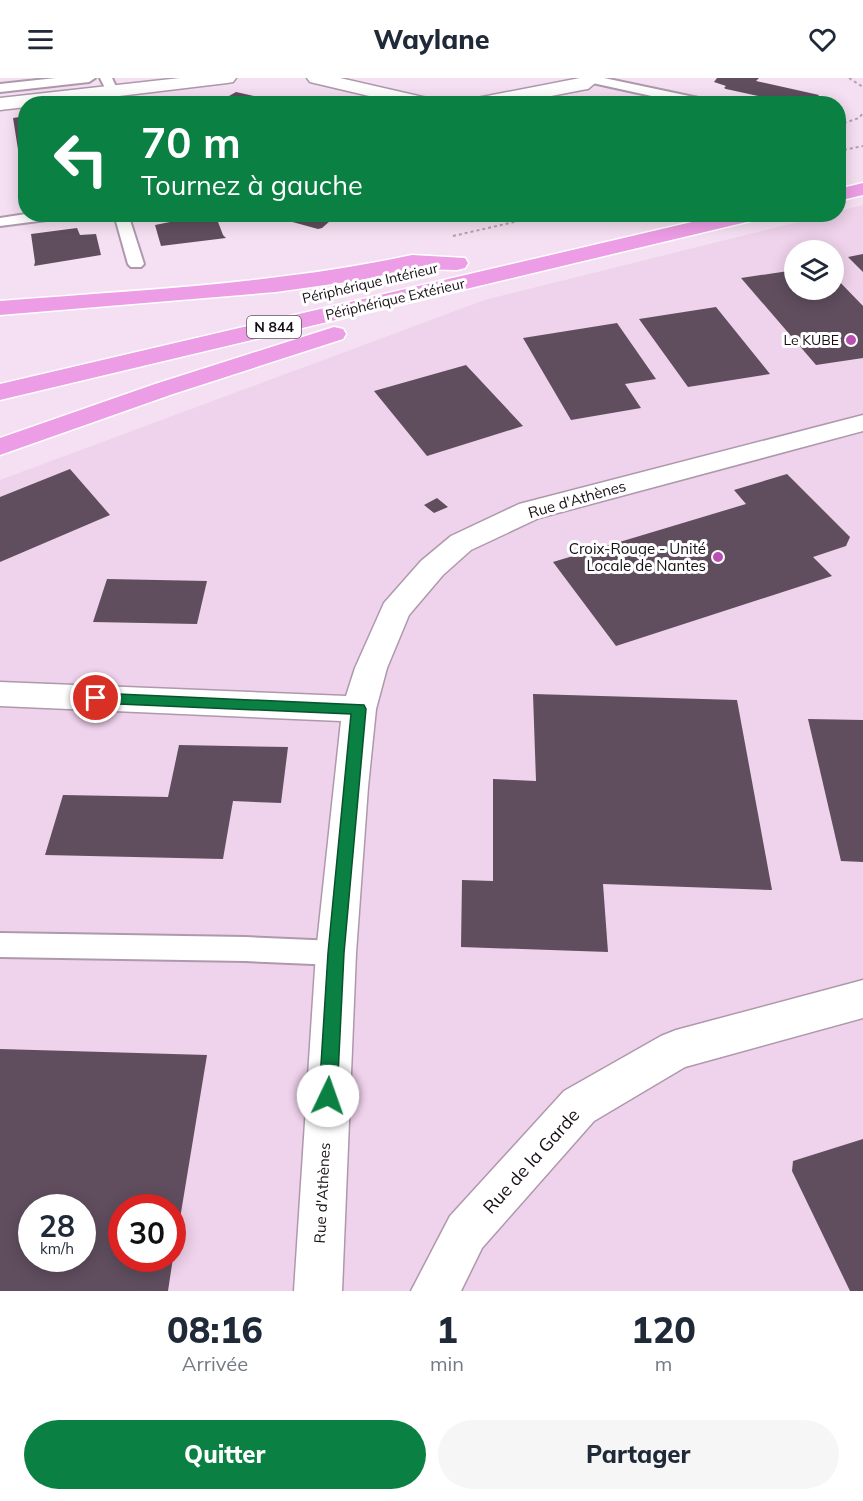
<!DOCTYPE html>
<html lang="fr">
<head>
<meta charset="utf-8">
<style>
	:root { --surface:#fff; --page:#f6f6f7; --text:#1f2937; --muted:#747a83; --accent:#0b8043 }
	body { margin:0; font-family:Mulish,sans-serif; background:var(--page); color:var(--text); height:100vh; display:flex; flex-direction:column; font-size:22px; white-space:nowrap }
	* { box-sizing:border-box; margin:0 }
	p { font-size:20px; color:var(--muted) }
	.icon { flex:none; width:33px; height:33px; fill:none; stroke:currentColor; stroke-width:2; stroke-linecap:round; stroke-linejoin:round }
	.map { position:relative; height:1213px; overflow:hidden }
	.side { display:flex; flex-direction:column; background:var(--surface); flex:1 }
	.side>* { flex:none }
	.banner { position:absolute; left:18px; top:18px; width:828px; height:126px; border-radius:24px; box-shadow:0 3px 15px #0003; background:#0b8043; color:#fff; overflow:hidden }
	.buttons { position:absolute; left:784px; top:162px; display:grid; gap:12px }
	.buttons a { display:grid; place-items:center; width:60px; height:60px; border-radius:50%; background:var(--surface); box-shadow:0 3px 15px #0003; font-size:30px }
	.speed { position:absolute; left:18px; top:1116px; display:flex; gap:12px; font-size:30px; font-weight:700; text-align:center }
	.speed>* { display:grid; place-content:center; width:78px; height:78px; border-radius:50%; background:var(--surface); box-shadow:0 3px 15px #0003; line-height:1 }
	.speed small { font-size:15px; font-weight:400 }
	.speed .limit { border:9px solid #d22; background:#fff; color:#111 }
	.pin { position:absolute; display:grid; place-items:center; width:51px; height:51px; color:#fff; margin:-26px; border:3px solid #fff; border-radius:50%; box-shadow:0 2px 6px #0007 }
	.me { position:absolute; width:66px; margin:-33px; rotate:3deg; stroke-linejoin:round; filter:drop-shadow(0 0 4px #0008) }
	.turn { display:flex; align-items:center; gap:21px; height:126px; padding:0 24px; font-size:27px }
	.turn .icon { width:78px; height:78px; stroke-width:2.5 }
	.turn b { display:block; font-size:42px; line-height:51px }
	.eta { display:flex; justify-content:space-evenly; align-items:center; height:102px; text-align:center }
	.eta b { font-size:36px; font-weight:800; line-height:42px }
	.primary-button { display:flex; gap:12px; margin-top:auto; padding:12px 24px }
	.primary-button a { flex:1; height:69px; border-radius:36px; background:var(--accent); color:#fff; font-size:24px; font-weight:800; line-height:69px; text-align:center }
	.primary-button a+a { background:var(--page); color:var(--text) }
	header { display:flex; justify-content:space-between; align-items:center; height:78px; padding:0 24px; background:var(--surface); font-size:27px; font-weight:800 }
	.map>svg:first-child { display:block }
	.built { fill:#efd2eb; fill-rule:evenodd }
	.building { fill:#604e5e; fill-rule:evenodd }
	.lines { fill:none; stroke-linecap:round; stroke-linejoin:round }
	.lane-casing { stroke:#ae99ac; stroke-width:4 }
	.street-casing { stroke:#ae99ac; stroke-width:3 }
	.highway-casing { stroke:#fff; stroke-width:3 }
	.path { stroke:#b2a0af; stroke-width:2; stroke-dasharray:3 3; stroke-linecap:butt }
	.lane { fill:#fff; fill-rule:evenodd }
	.street { fill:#fff; fill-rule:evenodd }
	.highway { fill:#ec9de5; fill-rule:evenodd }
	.route { fill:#0b8043; stroke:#07532c; stroke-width:1.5 }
	.poi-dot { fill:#b84fb1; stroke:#fff; stroke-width:2 }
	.labels { text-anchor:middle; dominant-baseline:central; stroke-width:6; stroke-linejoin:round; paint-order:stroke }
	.far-street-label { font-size:14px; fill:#170f16; stroke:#fff }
	.shield { fill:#fff; stroke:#5d575c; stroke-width:1.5 }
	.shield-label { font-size:14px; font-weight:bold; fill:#170f16 }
	.far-poi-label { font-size:14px; fill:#170f16; stroke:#fff; text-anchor:end }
	.street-label { font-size:15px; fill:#170f16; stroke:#fff }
	.poi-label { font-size:15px; fill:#170f16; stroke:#fff; text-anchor:end }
	.near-street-label { font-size:18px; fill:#170f16; stroke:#fff }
</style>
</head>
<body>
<header><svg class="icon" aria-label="menu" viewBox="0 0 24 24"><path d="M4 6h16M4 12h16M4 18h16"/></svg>Waylane<svg class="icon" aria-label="heart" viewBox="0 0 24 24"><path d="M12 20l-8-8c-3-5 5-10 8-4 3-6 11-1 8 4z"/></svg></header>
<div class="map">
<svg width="863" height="1213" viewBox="0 0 863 1213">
	<rect width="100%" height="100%" fill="#f5dff2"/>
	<path class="built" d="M863,127V1213H0V402L485,222L826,137L838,136L839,133ZM795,172H834V212H795ZM32,1130H82V1180H32ZM122,1130H172V1180H122Z"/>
	<path class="building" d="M717,0H759L756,3L819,17L812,26H796L726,11L724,10L726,8L714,4Z
		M236,14L280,24L282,23L290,26H215Z
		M181,19L184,26H153L160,22Z
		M26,38V83L20,84L13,40Z
		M215,136L223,157L226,160L161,168L155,147L170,144V137Z
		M338,136L322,150L318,151L267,137Z
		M77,150L80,157L96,156L101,177L34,188L35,184L31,156Z
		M863,176V194L848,179Z
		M795,192V212H834V198L863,228V280L816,287L741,200Z
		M716,229L770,296L688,309L639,241Z
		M617,245L656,301L625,306L641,330L571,342L523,260Z
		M466,287L523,348L427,378L374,313Z
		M70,391L110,437L0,484V419Z
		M787,396L850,459L846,468L813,479L832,498L616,568L553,484L746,426L734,412Z
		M437,420L448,429L434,435L424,427Z
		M107,501L207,503L197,546L93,544Z
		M533,616L737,622L772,812L603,806L608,874L461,869L462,802L493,803V701L536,703Z
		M808,641L863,642V784L841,783Z
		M179,667L288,669L281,725L233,723L223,781L45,777L63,717L168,719Z
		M0,971L207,977L174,1177L172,1130H122V1180H173L168,1213H0ZM32,1130H82V1180H32Z
		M863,1061V1213H850L792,1093L793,1083Z"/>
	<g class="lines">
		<g class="lane-casing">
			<path id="lane" d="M56,0H95L89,4L0,14V6Z
				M100,0H112L119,15L117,18H109Z
				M587,0H604L708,22L714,26H688L588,4Z
				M26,136H69L62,140L0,148V140Z
				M114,136H128L144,186L141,189H131L128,186Z
				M0,855L245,859L336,863L346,866L350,875L346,884L336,887L245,883L0,879Z"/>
		</g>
		<g class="street-casing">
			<path id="street" d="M180,0H236L233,4L227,5L53,26H26V29L0,32V20Z
				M307,0H340L436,22L438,26H403L310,4Z
				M580,0H601L588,11L582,12L510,26H468L470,22L477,20Z
				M863,337V353L539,440L471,472L443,497L409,537L387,590L376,631L368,709L356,875L342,1213H294L316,875L341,643L0,628V604L346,618L355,590L384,525L421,483L451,458L519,426Z
				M863,902V940L685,989L594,1043L482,1170L461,1213H411L450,1138L564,1013L661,958L676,952Z"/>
		</g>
		<g class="highway-casing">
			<path id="highway" d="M863,105V117L838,123V111Z
				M726,136H765L763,141L755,142L0,322V306Z
				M412,177L465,180L468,185L465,190L457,192L412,191L361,202L276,214L0,237V223C138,212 277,206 412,177Z
				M334,249L343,251L346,256L343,261L173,316L0,377V360L155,306Z"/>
		</g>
		<path class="path" d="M849,0L863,9
			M838,47L859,40L863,35
			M838,73L863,68
			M453,158L549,136"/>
		<use href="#lane" class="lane"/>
		<use href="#street" class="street"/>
		<use href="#highway" class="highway"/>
	</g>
	<path class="route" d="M96,615L364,627L366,631L344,875L337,1018L334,1024L328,1026L322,1024L319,1018L328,875L351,636L96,625L89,620Z"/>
	<g class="poi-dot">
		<circle cx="851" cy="262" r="6"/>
		<circle cx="718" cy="479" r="6"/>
	</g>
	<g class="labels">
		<g class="far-street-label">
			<text transform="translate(370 205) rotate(-13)">Périphérique Intérieur</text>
			<text transform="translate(395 221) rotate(-13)">Périphérique Extérieur</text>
		</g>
		<rect class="shield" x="247" y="238" width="54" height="22" rx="4.5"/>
		<g class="shield-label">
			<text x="274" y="249">N 844</text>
		</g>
		<g class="far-poi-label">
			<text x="839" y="262">Le KUBE</text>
		</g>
		<g class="street-label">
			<text transform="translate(577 421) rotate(-16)">Rue d'Athènes</text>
			<text transform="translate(322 1115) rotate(-87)">Rue d'Athènes</text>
		</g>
		<g class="poi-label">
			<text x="706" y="470">Croix-Rouge - Unité<tspan x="706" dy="17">Locale de Nantes</tspan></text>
		</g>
		<g class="near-street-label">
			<text transform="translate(531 1083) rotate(-48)">Rue de la Garde</text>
		</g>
	</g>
</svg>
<div class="buttons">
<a><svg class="icon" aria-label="layers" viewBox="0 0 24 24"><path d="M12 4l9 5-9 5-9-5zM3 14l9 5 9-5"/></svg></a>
</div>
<div class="speed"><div>28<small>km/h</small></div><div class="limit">30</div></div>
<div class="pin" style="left:96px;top:620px;background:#d93025"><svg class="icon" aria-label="arrive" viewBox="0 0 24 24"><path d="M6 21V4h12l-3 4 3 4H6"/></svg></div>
<svg class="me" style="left:328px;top:1018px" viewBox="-20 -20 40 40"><circle r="19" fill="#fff"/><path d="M0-13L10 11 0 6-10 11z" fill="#0b8043"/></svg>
<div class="banner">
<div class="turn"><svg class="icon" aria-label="left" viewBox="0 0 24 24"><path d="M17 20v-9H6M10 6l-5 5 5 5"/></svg><div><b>70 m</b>Tournez à gauche</div></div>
</div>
</div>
<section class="side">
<div class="eta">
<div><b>08:16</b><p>Arrivée</p></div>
<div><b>1</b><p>min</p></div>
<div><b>120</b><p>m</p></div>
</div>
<div class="primary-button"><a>Quitter</a><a>Partager</a></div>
</section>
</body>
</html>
